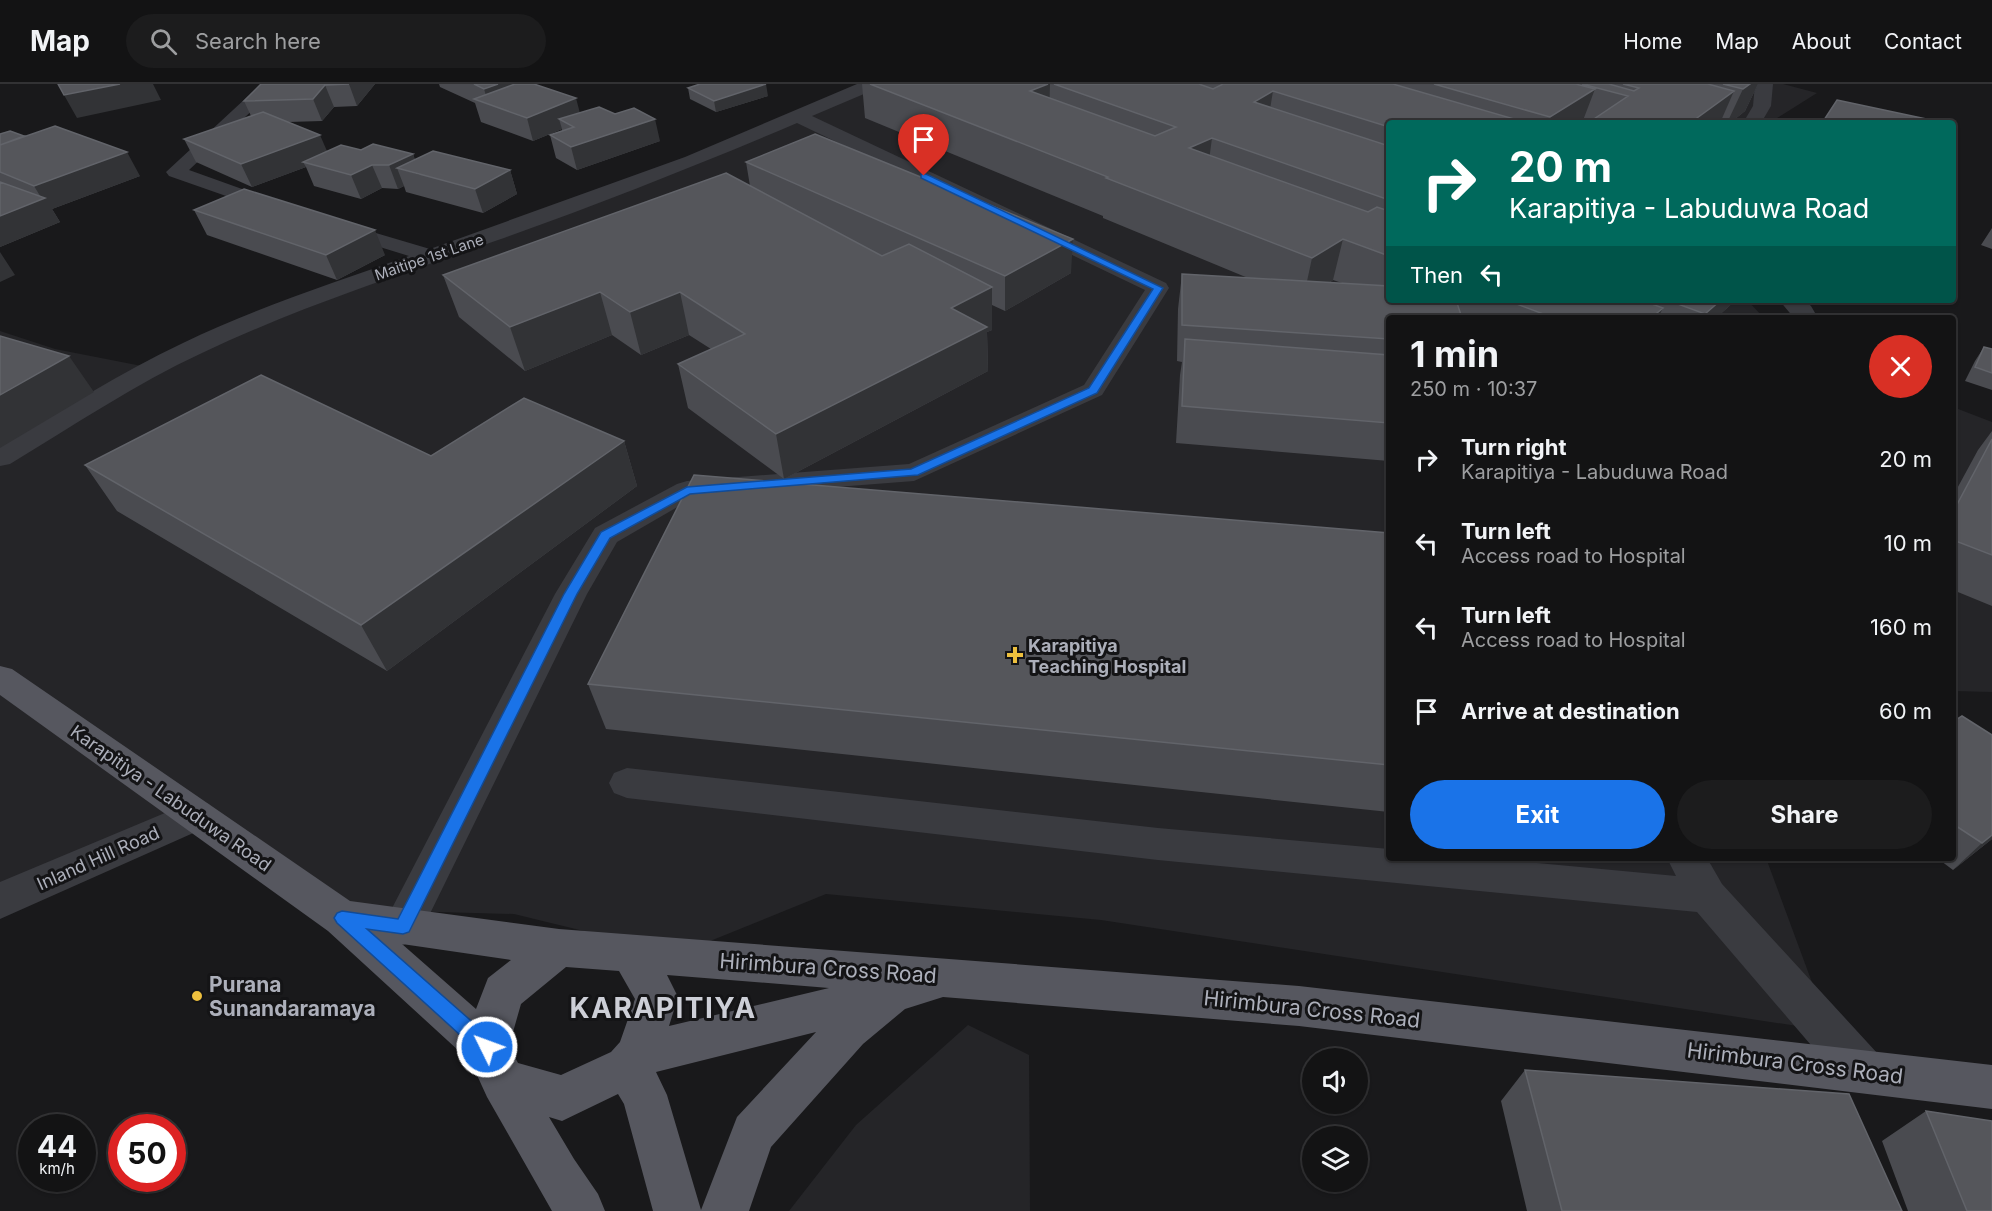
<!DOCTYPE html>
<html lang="en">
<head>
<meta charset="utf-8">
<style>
	:root { --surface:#131314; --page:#1c1c1d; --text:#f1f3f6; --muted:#9d9ea0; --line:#323234; --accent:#1a73e8 }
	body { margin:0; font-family:Inter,sans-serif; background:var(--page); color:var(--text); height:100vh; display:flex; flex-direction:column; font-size:22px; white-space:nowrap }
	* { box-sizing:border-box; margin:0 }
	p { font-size:20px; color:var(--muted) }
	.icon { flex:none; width:33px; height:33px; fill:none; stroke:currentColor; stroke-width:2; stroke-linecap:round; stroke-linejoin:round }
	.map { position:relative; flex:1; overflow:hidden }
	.side { position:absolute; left:1386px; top:231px; width:570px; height:546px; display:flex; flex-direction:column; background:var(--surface); border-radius:6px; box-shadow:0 2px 4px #0004,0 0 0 2px var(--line) }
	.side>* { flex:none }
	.hud { position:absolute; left:1386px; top:36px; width:570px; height:183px; border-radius:6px; box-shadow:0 2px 4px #0004,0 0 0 2px var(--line); background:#00695c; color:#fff; overflow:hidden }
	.fabs { position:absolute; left:1302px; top:964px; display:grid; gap:12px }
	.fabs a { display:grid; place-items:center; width:66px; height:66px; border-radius:50%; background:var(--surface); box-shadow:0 2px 4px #0004,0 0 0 2px var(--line); font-size:30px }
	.speed { position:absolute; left:18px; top:1030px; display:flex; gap:12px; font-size:30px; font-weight:700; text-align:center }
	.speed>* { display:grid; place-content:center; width:78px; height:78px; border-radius:50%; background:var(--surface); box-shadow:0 2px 4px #0004,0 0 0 2px var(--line); line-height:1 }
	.speed small { font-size:15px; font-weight:400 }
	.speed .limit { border:9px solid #d22; background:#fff; color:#111 }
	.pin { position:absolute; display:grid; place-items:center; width:51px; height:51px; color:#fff; margin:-62px -26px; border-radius:50% 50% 50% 0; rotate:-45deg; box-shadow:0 0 6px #0007 }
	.pin .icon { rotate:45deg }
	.me { position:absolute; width:66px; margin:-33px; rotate:312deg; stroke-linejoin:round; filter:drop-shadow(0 0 4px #0008) }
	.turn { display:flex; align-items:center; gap:21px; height:126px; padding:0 24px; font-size:27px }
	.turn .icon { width:78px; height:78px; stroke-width:2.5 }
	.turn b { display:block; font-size:42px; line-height:51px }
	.then { display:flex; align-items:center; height:57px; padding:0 24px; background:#0003; gap:12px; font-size:22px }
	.round { display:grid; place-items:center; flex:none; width:63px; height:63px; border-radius:32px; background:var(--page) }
	.overview { display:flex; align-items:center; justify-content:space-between; height:102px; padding:0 24px }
	h1 { font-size:36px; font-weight:700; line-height:45px }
	.primary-button { display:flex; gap:12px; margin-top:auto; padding:12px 24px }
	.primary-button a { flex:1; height:69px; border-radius:36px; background:var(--accent); color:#fff; font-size:24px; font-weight:700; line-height:69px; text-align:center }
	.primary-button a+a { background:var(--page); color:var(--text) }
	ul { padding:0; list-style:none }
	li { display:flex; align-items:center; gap:18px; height:84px; padding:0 24px }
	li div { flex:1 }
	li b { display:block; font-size:22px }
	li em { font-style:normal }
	header { display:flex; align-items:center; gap:36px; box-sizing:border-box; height:84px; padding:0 30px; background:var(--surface); border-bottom:2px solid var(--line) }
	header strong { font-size:28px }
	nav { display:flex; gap:33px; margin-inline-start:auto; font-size:21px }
	.search { width:420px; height:54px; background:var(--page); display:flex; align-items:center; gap:15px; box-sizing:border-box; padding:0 21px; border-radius:33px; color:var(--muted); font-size:22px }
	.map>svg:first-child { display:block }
	.built { fill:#252528 }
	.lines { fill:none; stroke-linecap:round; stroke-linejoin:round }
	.minor { fill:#3a3b40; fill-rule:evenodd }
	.major { fill:#56575f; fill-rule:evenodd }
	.wall { fill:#4a4b50; fill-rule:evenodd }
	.shaded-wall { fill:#323336 }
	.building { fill:#55565b; stroke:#62646a; stroke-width:1.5 }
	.route { fill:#1a73e8; stroke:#114b97; stroke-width:1.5 }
	.poi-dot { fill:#eec03e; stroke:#141416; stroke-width:2 }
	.labels { text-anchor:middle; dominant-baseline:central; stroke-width:6; stroke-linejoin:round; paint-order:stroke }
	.far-street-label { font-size:15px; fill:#acafba; stroke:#141416 }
	.poi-label { font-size:18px; font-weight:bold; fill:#acafba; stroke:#141416; text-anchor:start }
	.street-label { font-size:18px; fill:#acafba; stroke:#141416 }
	.near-street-label { font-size:21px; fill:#acafba; stroke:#141416 }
	.near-poi-label { font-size:21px; font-weight:bold; fill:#acafba; stroke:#141416; text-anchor:start }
	.near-district-label { font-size:28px; font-weight:bold; letter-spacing:1.5px; fill:#cdcfd7; stroke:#141416 }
</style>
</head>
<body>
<header>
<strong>Map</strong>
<div class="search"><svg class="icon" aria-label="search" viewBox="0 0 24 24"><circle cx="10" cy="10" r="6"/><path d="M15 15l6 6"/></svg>Search here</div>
<nav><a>Home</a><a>Map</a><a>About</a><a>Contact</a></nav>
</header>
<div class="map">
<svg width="1992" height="1127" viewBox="0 0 1992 1127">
	<rect width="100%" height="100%" fill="#19191b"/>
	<path class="built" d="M872,0H1783L1817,9L1769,39H1389V216H1747L1764,234H1389V774H1766L1830,947L1101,836L826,810L678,870L514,830L330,825L210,742L0,817V247L55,265L152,284L553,129Z
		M1953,323L1992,338V608L1953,607Z
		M968,941L1029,971L1030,1127H789L856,1041Z"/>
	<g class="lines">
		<path class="minor" d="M261,0H280L189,86L284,120L287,124L284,128L277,130L169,92L166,88Z
			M857,0H881L878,4L812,32L1166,199L1169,204L1102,311L914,397L693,414L617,458L587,510L417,856L403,861L389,856L383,843L389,830L555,510L595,444L677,400L687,397L909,380L1084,301L1145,206L797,39C698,81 599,120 498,156C398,191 297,224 202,269C135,300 73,342 10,380L0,382V362C60,327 120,289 183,259C255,224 333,199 409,172L328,147L324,143L328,139L335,137L342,139L430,165L685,73Z
			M1755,0H1773L1771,22L1761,39H1743L1753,22Z
			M1779,216H1805L1811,222L1818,234H1794Z
			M627,684L1158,744L1389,765V774H1485L1676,792L1667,774H1707L1722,800L1878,970L1884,986L1878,1002L1862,1008L1846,1002L1697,828L1158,776L627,714L614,709L609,699L614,689Z
			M196,716L209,720L215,731L209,742L0,835V798Z"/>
		<path class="major" d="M0,582L12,585L350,817L559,845L1299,902L1992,981V1025L1299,942L943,913L905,925L863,960L771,1063L749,1127H653L624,1020L618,1010L562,1037L549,1033L574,1075L598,1110L605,1127H552L487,1013L471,978L328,847L0,611ZM402,860L511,876L488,894L476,925ZM566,883L619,887L635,915L620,958L611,968L561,991L518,979L509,962L521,920ZM667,891L829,904L669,942L678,913ZM816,948L737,1033L701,1126L667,1011L656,988Z"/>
	</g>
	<path class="wall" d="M261,0H375L357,22L334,23L322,37L288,38L327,67L361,66L413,70L415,76L510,86L517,110L483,129L406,108L404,102L398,105L382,104L361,115L314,102L306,83L252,103L196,78L184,55L251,32L244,17Z
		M439,0H534L580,29L660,57L577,86L556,74L550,51L562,47V45L533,57L481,38L475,19L440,3Z
		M862,0H1758L1745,27L1730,39H1389V216H1736L1716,234H1389V377L1176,359L1180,291L1182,278L1177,277L1178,225L1182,190L1248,194L1103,134V132L865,34ZM1333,196L1342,199H1329Z
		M688,4L768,12L716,28L690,15Z
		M0,50L24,52L140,92L52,125L60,138L0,163Z
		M746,78L1071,189L1005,227L992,221V246L987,248L988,287L784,395L688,324L678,280L711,265L689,251L641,271L612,251L525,287L459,233L443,191L750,102Z
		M194,126L385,171L337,196L207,151Z
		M1992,144V165L1981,161Z
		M1984,263L1992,265V306L1965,297L1975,277Z
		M1992,347V522L1953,506V412L1978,366Z
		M624,357L637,402L387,587L117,427L85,381L431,372Z
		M1389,449V728L606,645L588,600Z
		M1953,638L1992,651V755L1953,786L1937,774H1953Z
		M1525,986L1902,1127H1527L1501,1017Z
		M1926,1027L1992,1127H1908L1882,1057Z"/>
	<path class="shaded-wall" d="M120,0H153L161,16L77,34L64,11Z
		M349,0H375L357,22Z
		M498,0H527L489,21L484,5Z
		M766,0L768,12L716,28L714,17Z
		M1048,0H1050L1049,36L1030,7Z
		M1750,0H1758L1745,27L1730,39H1727L1743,5Z
		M325,1L334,23L322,37L313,15Z
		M1595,5L1582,39H1548L1550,33Z
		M1273,7L1267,44L1254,18Z
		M1734,7L1720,39H1690Z
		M576,14L582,37L559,35L562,45L533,57L527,34Z
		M655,35L660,57L577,86L571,63Z
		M320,51L330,74L303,78L306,83L252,103L241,80Z
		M1212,54L1207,92L1189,64Z
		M127,68L140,92L52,125L60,138L0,163V132L42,115L34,102Z
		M413,70L420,91L397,84L404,102L398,105L389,81Z
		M372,81L382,104L361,115L351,91Z
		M510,86L517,110L483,129L475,105Z
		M375,146L385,171L337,196L326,171Z
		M1073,155L1071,189L1005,227V192Z
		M1343,155L1333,196L1303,216L1312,174Z
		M0,168L15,191L0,198Z
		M992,203V246L987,248L988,287L784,395L776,350L951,224Z
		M600,208L612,251L525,287L510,243Z
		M680,208L689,251L641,271L630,228Z
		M1721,216H1736L1716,234H1703L1705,230Z
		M1663,224L1658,234H1651Z
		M69,272L94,308L0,364V311Z
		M624,357L637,402L387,587L361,541Z
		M1992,751V755L1953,786L1982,759Z"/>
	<path class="building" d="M58,0H120L64,11Z
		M261,0H349L325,1L313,15L244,17Z
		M474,0H498L484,5Z
		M515,0H534L576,14L527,34L474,15Z
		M700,0H766L714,17L688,4Z
		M870,0H1048L1030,7L1155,52L1176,43L1054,0H1199L1213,5L1223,0H1393L1528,39H1389V43L1273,7L1254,18L1389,62V116L1212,54L1189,64L1368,128L1377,123L1389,127V172L1343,155L1312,174L1106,94L1108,93Z
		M1434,0H1576L1595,5L1550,33Z
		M1582,0H1609L1634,7L1639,4L1623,0H1708L1734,7L1690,39H1588L1628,12Z
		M1723,0H1750L1743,5Z
		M1837,16L1936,37L1935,39H1822Z
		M599,23L615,30L634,24L655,35L571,63L550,51L574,43L559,35Z
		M263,28L320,51L241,80L184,55Z
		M55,42L127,68L34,102L0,88V61Z
		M10,47L24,52L0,61V50Z
		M815,50L1073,155L1005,192L746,78Z
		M373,60L413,70L389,81H372L351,91L303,78L341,61L361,66Z
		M433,67L510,86L475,105L397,84Z
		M726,89L882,172L909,160L992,203L951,224L987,243L776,350L678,280L745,250L680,208L630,228L600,208L510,243L443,191Z
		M0,98L45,114L0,132Z
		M244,105L375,146L326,171L194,126Z
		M1182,190L1389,202V216H1456L1462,234H1389V255L1182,241Z
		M1506,216H1641L1663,224L1651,234H1554Z
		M1667,216H1721L1705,230Z
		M0,252L69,272L0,311Z
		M1185,255L1389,271V339L1182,322Z
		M1984,263L1992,265V289L1975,283Z
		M261,291L431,372L524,314L624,357L361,541L85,381Z
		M1992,355V471L1953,456V428Z
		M694,391L1389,449V681L588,600Z
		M1962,632L1992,651V751L1982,759L1953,740V638Z
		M1525,986L1849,1010L1902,1127H1562Z
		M1926,1027L1992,1037V1127H1967Z"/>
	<path class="route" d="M921,90H926L1163,204L1097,309L918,391L690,410L610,454L577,510L409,848L403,850L367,845L494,957L496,963L494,970L487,972L481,970L337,839L334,834L337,829L342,827L398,835L564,510L601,448L687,403L911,385L1089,304L1153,205L921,94Z"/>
	<g class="poi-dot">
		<path d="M1012 562h6v6h6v6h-6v6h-6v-6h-6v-6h6z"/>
		<circle cx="197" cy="912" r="6"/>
	</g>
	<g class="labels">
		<g class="far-street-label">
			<text transform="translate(429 173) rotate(-19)">Maitipe 1st Lane</text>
		</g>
		<g class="poi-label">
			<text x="1028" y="561">Karapitiya<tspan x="1028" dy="21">Teaching Hospital</tspan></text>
		</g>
		<g class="street-label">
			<text transform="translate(171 714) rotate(35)">Karapitiya - Labuduwa Road</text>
			<text transform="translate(98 774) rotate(-24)">Inland Hill Road</text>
		</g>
		<g class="near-street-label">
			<text transform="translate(828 884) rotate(4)">Hirimbura Cross Road</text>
			<text transform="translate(1312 925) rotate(6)">Hirimbura Cross Road</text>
			<text transform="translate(1795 979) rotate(7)">Hirimbura Cross Road</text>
		</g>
		<g class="near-poi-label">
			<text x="209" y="900">Purana<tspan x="209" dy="24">Sunandaramaya</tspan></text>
		</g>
		<g class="near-district-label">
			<text x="663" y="924">KARAPITIYA</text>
		</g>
	</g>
</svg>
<div class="fabs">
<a><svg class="icon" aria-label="sound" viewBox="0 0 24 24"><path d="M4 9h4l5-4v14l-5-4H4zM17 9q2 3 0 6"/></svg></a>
<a><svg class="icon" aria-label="layers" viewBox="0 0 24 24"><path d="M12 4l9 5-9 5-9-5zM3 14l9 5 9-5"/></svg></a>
</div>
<div class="speed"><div>44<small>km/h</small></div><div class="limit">50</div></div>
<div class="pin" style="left:924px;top:92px;background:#d93025"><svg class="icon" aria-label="arrive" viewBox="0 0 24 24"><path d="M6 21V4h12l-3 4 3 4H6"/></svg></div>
<svg class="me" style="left:487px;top:963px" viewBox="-20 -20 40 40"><circle r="17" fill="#1a73e8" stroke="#fff" stroke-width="3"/><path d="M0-11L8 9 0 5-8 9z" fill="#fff"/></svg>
<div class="hud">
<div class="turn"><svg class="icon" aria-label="right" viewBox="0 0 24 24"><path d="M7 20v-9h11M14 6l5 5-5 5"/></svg><div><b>20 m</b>Karapitiya - Labuduwa Road</div></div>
<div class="then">Then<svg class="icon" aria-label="left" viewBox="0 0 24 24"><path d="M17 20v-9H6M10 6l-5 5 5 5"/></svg></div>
</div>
<section class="side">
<div class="overview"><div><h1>1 min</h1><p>250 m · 10:37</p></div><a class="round" style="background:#d93025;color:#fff"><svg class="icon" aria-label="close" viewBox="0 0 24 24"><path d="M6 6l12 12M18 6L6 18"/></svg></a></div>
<ul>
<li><svg class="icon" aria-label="right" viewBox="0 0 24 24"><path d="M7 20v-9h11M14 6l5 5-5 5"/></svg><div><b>Turn right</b><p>Karapitiya - Labuduwa Road</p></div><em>20 m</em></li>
<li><svg class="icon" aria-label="left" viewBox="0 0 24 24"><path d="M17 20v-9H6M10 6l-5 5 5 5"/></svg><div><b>Turn left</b><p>Access road to Hospital</p></div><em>10 m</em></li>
<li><svg class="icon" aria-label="left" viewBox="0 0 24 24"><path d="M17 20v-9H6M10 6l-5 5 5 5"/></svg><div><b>Turn left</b><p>Access road to Hospital</p></div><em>160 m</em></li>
<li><svg class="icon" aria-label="arrive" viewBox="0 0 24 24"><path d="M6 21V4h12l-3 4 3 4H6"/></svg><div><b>Arrive at destination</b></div><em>60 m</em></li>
</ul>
<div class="primary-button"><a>Exit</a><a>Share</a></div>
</section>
</div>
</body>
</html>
